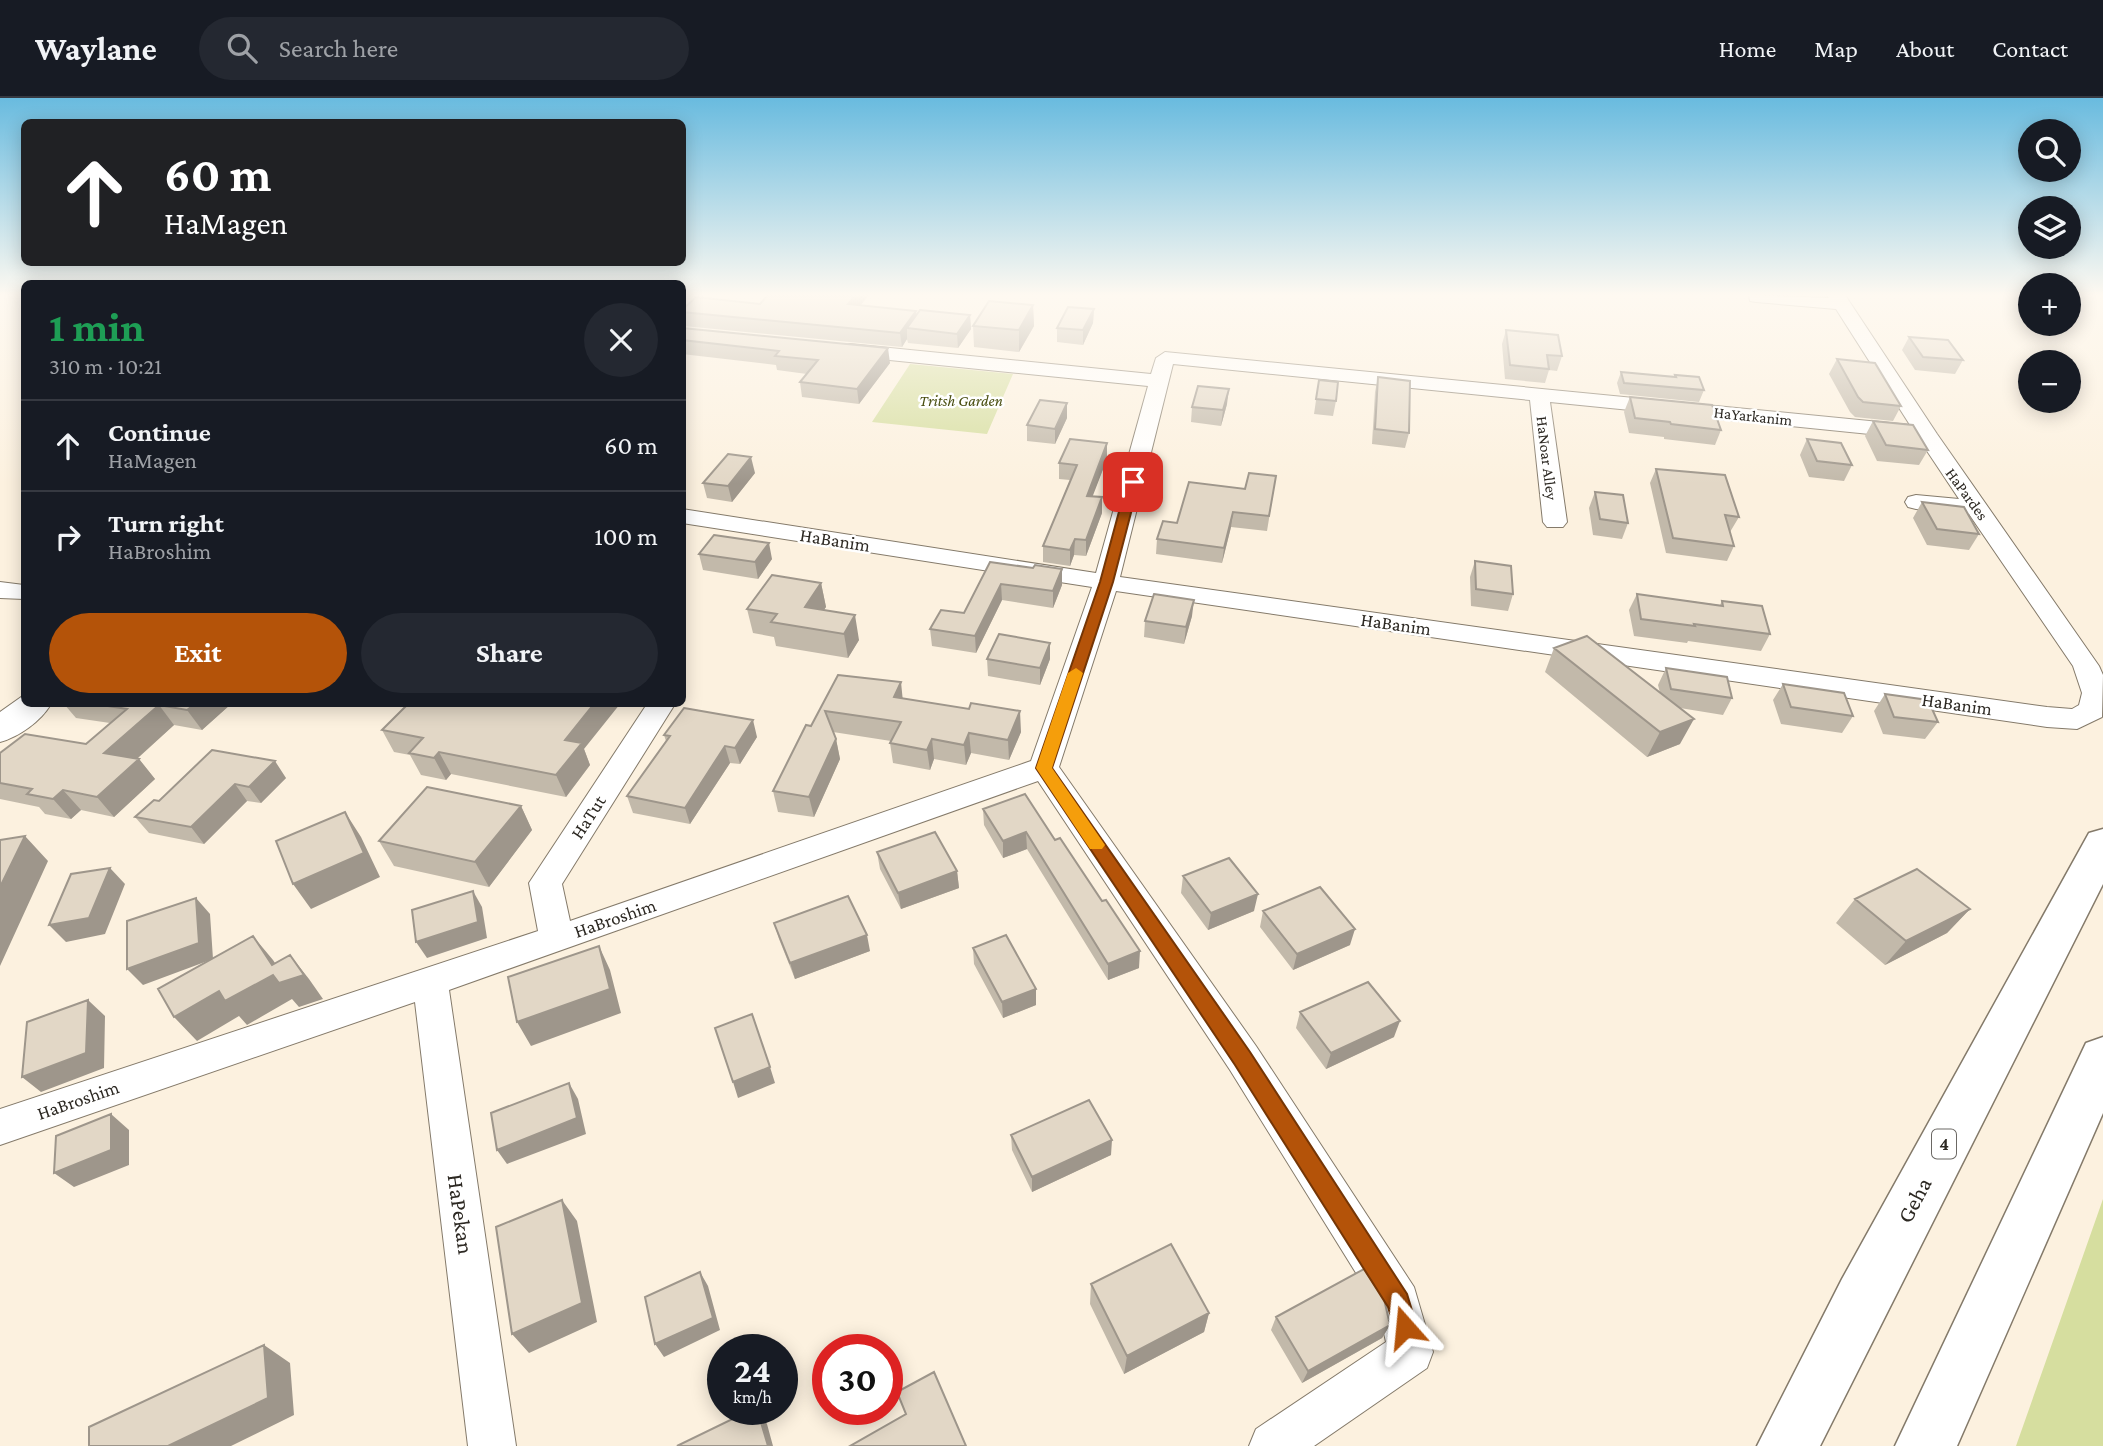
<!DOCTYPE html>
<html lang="en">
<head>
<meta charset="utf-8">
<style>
	:root { --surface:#171b24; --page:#242831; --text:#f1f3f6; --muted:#9ea1a6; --line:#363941; --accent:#b45309 }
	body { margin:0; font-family:"Crimson Pro",serif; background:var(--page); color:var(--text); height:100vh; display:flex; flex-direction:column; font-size:26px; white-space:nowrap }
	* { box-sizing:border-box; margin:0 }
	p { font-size:23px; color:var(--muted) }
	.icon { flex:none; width:38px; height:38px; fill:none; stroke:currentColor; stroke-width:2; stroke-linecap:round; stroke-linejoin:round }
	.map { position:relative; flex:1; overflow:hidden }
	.details { position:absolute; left:21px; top:182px; width:665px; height:427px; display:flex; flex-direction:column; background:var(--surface); border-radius:10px; box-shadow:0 4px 18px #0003 }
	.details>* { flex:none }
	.banner { position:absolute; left:21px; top:21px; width:665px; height:147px; border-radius:10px; box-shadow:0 4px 18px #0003; background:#202124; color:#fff; overflow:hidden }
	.buttons { position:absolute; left:2018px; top:21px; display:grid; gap:14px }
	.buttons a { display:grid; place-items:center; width:63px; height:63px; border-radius:50%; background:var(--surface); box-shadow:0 4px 18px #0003; font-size:35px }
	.speed { position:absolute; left:707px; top:1236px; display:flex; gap:14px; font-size:35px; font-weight:700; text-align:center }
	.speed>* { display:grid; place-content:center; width:91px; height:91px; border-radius:50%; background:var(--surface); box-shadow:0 4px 18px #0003; line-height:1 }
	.speed small { font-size:18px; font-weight:400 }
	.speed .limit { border:10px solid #d22; background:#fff; color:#111 }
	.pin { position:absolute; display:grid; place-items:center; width:60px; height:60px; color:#fff; margin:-30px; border-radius:14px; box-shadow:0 4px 10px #0006 }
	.me { position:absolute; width:77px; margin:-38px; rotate:342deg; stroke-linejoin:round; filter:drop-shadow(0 0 5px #0008) }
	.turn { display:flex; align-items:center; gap:24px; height:147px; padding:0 28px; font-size:32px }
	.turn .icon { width:91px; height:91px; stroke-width:2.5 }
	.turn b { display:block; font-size:49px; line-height:60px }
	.round { display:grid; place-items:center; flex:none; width:74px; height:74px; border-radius:37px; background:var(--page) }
	.overview { display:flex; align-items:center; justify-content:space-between; height:119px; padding:0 28px }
	h1 { font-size:42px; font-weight:700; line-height:52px; color:#1e9e55 }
	.cta { display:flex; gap:14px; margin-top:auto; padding:14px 28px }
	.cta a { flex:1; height:80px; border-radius:42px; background:var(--accent); color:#fff; font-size:28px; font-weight:700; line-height:80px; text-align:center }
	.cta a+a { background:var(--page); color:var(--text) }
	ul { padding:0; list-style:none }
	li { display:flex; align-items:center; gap:21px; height:91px; padding:0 28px; border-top:2px solid var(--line) }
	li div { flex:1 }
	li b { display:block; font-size:26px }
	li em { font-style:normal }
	header { display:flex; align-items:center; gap:42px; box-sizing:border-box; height:98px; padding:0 35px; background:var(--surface); border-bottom:2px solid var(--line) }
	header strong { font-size:33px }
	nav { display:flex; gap:38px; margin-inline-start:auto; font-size:24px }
	.search { width:490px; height:63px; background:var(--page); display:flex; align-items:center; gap:18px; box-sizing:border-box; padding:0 24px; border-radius:38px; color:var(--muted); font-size:26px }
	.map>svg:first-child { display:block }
	.green { fill:#d6de9f }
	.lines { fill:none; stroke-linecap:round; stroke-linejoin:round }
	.minor-casing { stroke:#847a6a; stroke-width:2 }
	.tertiary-casing { stroke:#847a6a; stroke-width:2 }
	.trunk-casing { stroke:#847a6a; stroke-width:3 }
	.minor { fill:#fff; fill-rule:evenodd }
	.tertiary { fill:#fff; fill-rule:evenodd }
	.trunk { fill:#fff; fill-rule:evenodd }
	.wall { fill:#c2b9aa }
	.shaded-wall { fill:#9e968b }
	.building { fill:#e2d7c6; stroke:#9e968b; stroke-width:2 }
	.route { fill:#b45309; stroke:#753606; stroke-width:2 }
	.slow { fill:#f59e0b }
	.labels { text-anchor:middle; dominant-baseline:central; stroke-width:5; stroke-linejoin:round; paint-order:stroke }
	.far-park-label { font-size:16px; font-style:italic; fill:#484d0f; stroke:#fff }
	.far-street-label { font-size:16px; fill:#2c2822; stroke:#fff }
	.shield { fill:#fff; stroke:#6b6864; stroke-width:2 }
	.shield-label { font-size:18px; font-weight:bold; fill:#2c2822 }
	.street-label { font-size:19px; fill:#2c2822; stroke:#fff }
	.near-street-label { font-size:23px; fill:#2c2822; stroke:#fff }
</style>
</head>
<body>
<header>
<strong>Waylane</strong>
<div class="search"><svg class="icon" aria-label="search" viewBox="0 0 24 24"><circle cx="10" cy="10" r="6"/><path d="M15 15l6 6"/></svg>Search here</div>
<nav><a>Home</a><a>Map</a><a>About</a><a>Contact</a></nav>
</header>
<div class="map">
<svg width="2103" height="1348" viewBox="0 0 2103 1348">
	<rect width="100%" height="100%" fill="#fcf1df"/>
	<path class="green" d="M910,266L1013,276L987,336L872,324Z
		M2103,1101V1348H2016Z"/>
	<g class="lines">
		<g class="minor-casing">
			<path id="minor" d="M1749,197L1829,200L1827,197H1845L1937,336L2099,568L2103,577L2102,619L2077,631L2047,629L1116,493L1059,669L1256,948L1414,1189L1433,1254L1427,1270L1314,1348H1249L1256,1331L1386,1244L1379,1212L1230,972L1038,683L449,892L516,1348H468L415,904L0,1047V1011L538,833L529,785L647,606H675L562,786L570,823L1031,663L1092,489L682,425V411L1096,475L1148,288L850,258L843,256L841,252L843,248L850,246L1151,276L1156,260L1165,254L1910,327L1836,211L1756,204L1750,203ZM1173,266L1530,302L1543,424L1547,429H1563L1567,424L1550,304L1919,341L1959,401L1916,397L1908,399L1905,404L1908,409L1916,411L1969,416L2073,568L2082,595L2079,607L2072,611L2047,609L1120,479Z
				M0,484L24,487V501L0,500Z"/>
		</g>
		<g class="tertiary-casing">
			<path id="tertiary" d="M24,597V606H51C41,623 19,639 0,644V614Z"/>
		</g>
		<g class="trunk-casing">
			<path id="trunk" d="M2103,731V786L1820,1348H1757L1842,1181L2089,735Z
				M2103,939V1015L1957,1348H1895L2086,945Z"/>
		</g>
		<use href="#minor" class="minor"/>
		<use href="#tertiary" class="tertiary"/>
		<use href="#trunk" class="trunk"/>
	</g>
	<path class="wall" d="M760,206L860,208L917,217H970L971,231L958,250L908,245L907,241L902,249L684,228L682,212Z
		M1033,207L1034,228L1019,254L974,249L973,228Z
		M1094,211L1093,225L1083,247L1057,244V230Z
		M682,230L890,265L859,306L802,299L800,284L807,276L777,272L776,267L682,256Z
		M1506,232L1562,258L1557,273L1549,272L1545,285L1505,281L1502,246Z
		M1909,239L1963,262L1955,276L1915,272L1902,252Z
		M1837,261L1901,308L1893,323L1855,319L1850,314L1829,276Z
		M1621,274L1674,279L1675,277L1704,292L1699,304L1620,296L1617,285Z
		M1378,279L1409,335L1405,350L1372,346L1375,294Z
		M1319,282L1336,303L1333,318L1314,316Z
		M1630,299L1721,332L1715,347L1664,341V339L1629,335L1624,314Z
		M1227,306L1221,328L1191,324L1192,309Z
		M1067,320L1055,346L1027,343V327Z
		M1873,323L1928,352L1919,367L1877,363L1865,338Z
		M1807,341L1852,367L1844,383L1809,379L1800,357Z
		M1107,361L1092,398L1102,399V415L1086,458L1074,457L1070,468L1043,464V448L1070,382L1059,381V365Z
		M1656,371L1739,419L1730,434L1734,448L1727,463L1666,455L1650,385Z
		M755,375L732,404L707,400L703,385Z
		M1276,378L1267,433L1231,429L1222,465L1156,456L1157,441L1177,425L1245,391Z
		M1595,394L1628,425L1622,441L1593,437L1589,410Z
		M1922,404L1979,436L1969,452L1927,447L1913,420Z
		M699,456L772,461L758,481L703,472Z
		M1475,463L1513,496L1508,513L1471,508L1470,479Z
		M990,464L1062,487L1053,510L1002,502L976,555L932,548L930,531L964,515Z
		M821,485L826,509L823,512L859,542L848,560L776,548L774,539L753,535L747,511Z
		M1637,496L1720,507L1722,503L1770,536L1761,553L1688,543L1687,545L1634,538L1629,512Z
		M1192,518L1184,546L1144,539L1145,523Z
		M1050,545V561L1040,587L988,578L987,561Z
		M1554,550L1660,595L1658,587L1666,570L1732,600L1723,617L1680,610V646L1647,659L1545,574Z
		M838,577L903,600L1021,634L1009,662L971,655L966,667L934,661L930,672L893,665L890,645L891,643L833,634L836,641L840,661L814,719L778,714L773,693L811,628Z
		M1783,586L1853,618L1842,635L1781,626L1773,602Z
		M1885,596L1938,624L1925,641L1883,636L1874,613Z
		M64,606H231L202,632L174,627L137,661H139L155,681L114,719L81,712L71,721L45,716L39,709L0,701V655L86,646L110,625L76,620Z
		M382,632L584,651L590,667L566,699L451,676L446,682L421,677L410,657L394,654Z
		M664,637L757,639L740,666L730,665L690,726L633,715L627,698L666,643Z
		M212,652L286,680L261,705L247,703L204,746L149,735L135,719L159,703Z
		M1025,696L1139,870L1108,882L1027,751L1003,760L984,727L983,711Z
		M521,708L532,732L489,789L394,768L379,743Z
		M877,754L957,773L959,790L901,811L880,771Z
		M1183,778L1254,813L1208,832L1181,795Z
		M1855,801L1970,811L1947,835L1885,867L1836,825Z
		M1263,813L1350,847L1293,872L1260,829Z
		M774,825L870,853L795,881L779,841Z
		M973,850L1036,891V907L1003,920L974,866Z
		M1300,914L1394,939L1326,971L1296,930Z
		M1011,1037L1111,1057L1032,1094L1012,1052Z
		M1091,1186L1209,1215L1204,1234L1124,1276L1090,1206Z
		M1276,1219L1390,1227L1382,1240L1302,1285L1271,1232Z"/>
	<path class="shaded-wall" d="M856,197H869L850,220L848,206Z
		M1033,207L1034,228L1019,254V232Z
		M1094,211L1093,225L1083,247V232Z
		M916,213L918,228L907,230V241L902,249L900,235Z
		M970,217L971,231L958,250L957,236Z
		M888,250L890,265L859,306L857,291Z
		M1229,291L1227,306L1221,328L1223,312Z
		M1067,305V320L1055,346V331Z
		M1107,345V361L1087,413V398Z
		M751,359L755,375L732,404L728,388Z
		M1102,399V415L1086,458V442Z
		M1233,414L1231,429L1222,465L1224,450Z
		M1075,441L1074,457L1070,468V452Z
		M769,445L772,461L758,481L755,464Z
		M1062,471V487L1053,510V493Z
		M821,485L826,509L812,530L805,509Z
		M1001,486L1002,502L976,555L975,538Z
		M1194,502L1192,518L1184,546L1186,529Z
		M855,517L859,542L848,560L844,536Z
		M1050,545V561L1040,587V570Z
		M901,584L903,604L894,599Z
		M195,606H231L202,632L187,612Z
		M594,606H620L584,651L590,667L566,699L556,677L565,642Z
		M159,607L174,627L121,675L104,655Z
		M1020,613L1021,634L1009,662L1008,642Z
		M1694,621L1680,646L1647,659L1660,634Z
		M753,622L757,639L740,666L735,650Z
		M969,635L971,655L966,667L964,647Z
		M836,641L840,661L814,719L809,699Z
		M932,641L934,661L930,672L927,652Z
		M725,648L730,665L690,726L685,710Z
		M439,654L451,676L446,682L434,660Z
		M139,661L155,681L114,719L97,699Z
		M275,663L286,680L261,705L249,689Z
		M235,686L247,703L204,746L191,729Z
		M63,692L81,712L71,721L53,701Z
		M521,708L532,732L489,789L475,764Z
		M345,714L361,739L380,779L311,811L293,786Z
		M1026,734L1027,751L1003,760V743Z
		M25,738L48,763L0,868V789Z
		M110,770L125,786L105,836L66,844L49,827Z
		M957,773L959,790L901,811L898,795Z
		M473,793L482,809L487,840L427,860L416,844Z
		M1258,796L1254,813L1208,832L1211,815Z
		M196,800L210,816L213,861L143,887L127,871Z
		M1970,811L1947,835L1885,867L1906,843Z
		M1355,831L1350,847L1293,872L1297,856Z
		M867,837L870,853L795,881L790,865Z
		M253,838L273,862L287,883L290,857L309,881L323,901L299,909L292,901L247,927L239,918L197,943L174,919L219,893L272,867Z
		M599,848L610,872L621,915L531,948L517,924Z
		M1140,853L1139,870L1108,882V866Z
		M1036,891V907L1003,920L1002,904Z
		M88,902L105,918L104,970L41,994L22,979Z
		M1400,923L1394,939L1326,971L1331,955Z
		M770,969L775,985L738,1000L733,984Z
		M569,985L578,1001L586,1036L507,1066L497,1052Z
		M111,1016L129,1032V1067L74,1089L54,1075Z
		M1112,1042L1111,1057L1032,1094V1079Z
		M562,1102L577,1123L597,1224L529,1255L512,1236Z
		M700,1174L708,1188L720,1232L664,1259L655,1246Z
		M1209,1215L1204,1234L1124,1276L1127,1258Z
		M1390,1227L1382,1240L1302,1285L1308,1273Z
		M264,1247L290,1265L294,1317L231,1348H168Z
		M758,1311L767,1326L773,1348H768Z"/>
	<path class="building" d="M768,197H856L848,206L916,213L900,235L682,214V212L696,199L760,206Z
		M989,203L1033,207L1019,232L973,228Z
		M1068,209L1094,211L1083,232L1057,230Z
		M920,212L970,217L957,236L907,230Z
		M682,230L888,250L857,291L800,284L818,262L775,258L779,253L682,242Z
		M1506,232L1558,237L1562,258L1547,257L1549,271L1510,267Z
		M1909,239L1948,242L1963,262L1923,259Z
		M1837,261L1875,265L1901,308L1863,304L1858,299Z
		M1621,274L1676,279L1675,277L1699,279L1704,292L1624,285Z
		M1378,279L1410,283L1409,335L1375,331Z
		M1319,282L1338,284L1336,303L1316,301Z
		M1198,288L1229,291L1223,312L1192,309Z
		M1630,299L1712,307L1721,332L1671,326L1670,324L1635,320Z
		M1040,302L1067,305L1055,331L1027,327Z
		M1873,323L1913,327L1928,352L1886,347Z
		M1070,341L1107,345L1087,398L1102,399L1086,442L1075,441L1070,452L1043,448L1077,367L1059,365Z
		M1807,341L1841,345L1852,367L1817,363Z
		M728,356L751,359L728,388L703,385Z
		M1656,371L1725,377L1739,419L1725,417L1734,448L1673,440Z
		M1249,375L1276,378L1269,418L1233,414L1224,450L1157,441L1163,423L1177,425L1189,384L1245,391Z
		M1595,394L1623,397L1628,425L1600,421Z
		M1922,404L1964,409L1979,436L1937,431Z
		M714,437L769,445L755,464L699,456Z
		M1475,463L1511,468L1513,496L1476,491Z
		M990,464L1033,470L1035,467L1062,471L1053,493L1001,486L975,538L930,531L941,512L964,515Z
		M772,477L821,485L805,509L855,517L844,536L771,524L777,516L747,511Z
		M1154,496L1194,502L1186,529L1145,523Z
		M1637,496L1723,508L1722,503L1762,508L1770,536L1694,526L1695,528L1641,521Z
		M999,536L1050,545L1040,570L987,561Z
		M1587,538L1694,621L1660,634L1554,550Z
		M1666,570L1727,579L1732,600L1671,591Z
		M838,577L901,584L894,599L969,611L971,605L1020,613L1008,642L969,635L964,647L932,641L927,652L890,645L901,624L825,613L836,641L809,699L773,693L806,627L811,628Z
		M1783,586L1844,595L1853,618L1791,609Z
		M1885,596L1928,602L1938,624L1894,619Z
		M95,606H195L187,612L159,607L104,655L139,661L97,699L63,692L53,701L27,696L32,691L0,685V655L25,636L86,646L127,611Z
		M408,606H594L565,642L582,645L556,677L439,654L434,660L409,655L423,640L382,632Z
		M684,610L753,622L735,650L725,648L685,710L627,698L670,638L664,637Z
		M212,652L275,663L249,689L235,686L191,729L135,719L154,702L159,703Z
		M427,689L521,708L475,764L379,743Z
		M1025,696L1055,742L1060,740L1102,803L1106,802L1140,853L1108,866L1026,734L1003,743L983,711Z
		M345,714L364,755L293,786L276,743Z
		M935,734L957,773L898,795L877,754Z
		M25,738L0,789V742Z
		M1229,760L1258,796L1211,815L1183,778Z
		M110,770L89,820L49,827L71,776Z
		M1917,771L1970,811L1906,843L1855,801Z
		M1320,789L1355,831L1297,856L1263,813Z
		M473,793L478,824L416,844L412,812Z
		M848,798L867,837L790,865L774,825Z
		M196,800L199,845L127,871V823Z
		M1006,837L1036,891L1002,904L973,850Z
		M253,838L272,867L290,857L304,877L279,885L273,877L225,903L219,893L174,919L158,891Z
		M599,848L610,891L517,924L508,879Z
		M1368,884L1400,923L1331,955L1300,914Z
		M88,902L86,955L22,979L27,924Z
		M752,916L770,969L733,984L715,930Z
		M569,985L577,1020L497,1052L491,1015Z
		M1089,1002L1112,1042L1032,1079L1011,1037Z
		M111,1016V1052L54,1075L56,1038Z
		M562,1102L582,1205L512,1236L496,1129Z
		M1171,1146L1209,1215L1127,1258L1091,1186Z
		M1364,1171L1384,1201L1390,1227L1308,1273L1276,1219Z
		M700,1174L713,1220L655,1246L645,1199Z
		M264,1247L268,1300L168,1348H89V1329Z
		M934,1274L966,1348H850L906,1316L897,1294Z
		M753,1311H757L768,1348H677Z"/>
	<linearGradient id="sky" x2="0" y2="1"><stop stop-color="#69bbdf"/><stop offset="0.51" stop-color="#fef9f1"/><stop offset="1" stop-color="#fef9f1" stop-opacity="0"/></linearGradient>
	<rect width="2103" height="386" fill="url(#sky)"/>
	<path class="route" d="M1133,380L1139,384L1113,484L1052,670L1250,954L1407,1196L1417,1229L1413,1238L1405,1241L1397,1238L1388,1209L1235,967L1036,670L1100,484L1127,384Z"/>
	<path class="slow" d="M1076,570L1083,575L1052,670L1105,747L1102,751H1090L1036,670L1068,575Z"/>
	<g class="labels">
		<g class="far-park-label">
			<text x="961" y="302">Tritsh Garden</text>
		</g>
		<g class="far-street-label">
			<text transform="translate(1753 318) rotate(6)">HaYarkanim</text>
			<text transform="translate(1547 360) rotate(83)">HaNoar Alley</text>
			<text transform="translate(1967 396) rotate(54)">HaPardes</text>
		</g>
		<rect class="shield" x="1932" y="1031.5" width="24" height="29" rx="5"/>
		<g class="shield-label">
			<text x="1944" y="1046">4</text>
		</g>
		<g class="street-label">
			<text transform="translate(835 442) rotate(9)">HaBanim</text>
			<text transform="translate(1396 526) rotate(8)">HaBanim</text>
			<text transform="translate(1957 606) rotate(8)">HaBanim</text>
			<text transform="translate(588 719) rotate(-57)">HaTut</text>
			<text transform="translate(615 820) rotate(-19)">HaBroshim</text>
			<text transform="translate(78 1002) rotate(-19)">HaBroshim</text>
		</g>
		<g class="near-street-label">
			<text transform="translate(1914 1102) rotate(-62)">Geha</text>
			<text transform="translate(461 1116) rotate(82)">HaPekan</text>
		</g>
	</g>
</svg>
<div class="buttons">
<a><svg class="icon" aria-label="search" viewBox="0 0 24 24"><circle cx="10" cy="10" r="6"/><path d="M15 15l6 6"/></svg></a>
<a><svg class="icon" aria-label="layers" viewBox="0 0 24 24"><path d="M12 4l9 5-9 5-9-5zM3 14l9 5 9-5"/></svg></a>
<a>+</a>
<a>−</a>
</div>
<div class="speed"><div>24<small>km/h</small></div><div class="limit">30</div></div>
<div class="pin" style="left:1133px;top:384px;background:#d93025"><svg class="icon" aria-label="arrive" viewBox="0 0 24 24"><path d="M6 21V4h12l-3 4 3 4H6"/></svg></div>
<svg class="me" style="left:1405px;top:1229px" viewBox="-20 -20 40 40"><path d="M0-17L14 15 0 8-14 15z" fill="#b45309" stroke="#fff" stroke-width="4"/></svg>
<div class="banner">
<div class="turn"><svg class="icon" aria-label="ahead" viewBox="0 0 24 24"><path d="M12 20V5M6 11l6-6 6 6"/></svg><div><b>60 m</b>HaMagen</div></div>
</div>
<section class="details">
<div class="overview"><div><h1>1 min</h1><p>310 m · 10:21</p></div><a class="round"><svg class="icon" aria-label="close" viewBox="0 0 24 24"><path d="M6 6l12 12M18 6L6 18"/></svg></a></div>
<ul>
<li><svg class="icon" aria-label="ahead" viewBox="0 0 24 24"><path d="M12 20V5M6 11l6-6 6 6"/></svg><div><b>Continue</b><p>HaMagen</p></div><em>60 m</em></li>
<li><svg class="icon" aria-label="right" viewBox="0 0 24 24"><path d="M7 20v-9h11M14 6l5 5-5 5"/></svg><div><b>Turn right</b><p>HaBroshim</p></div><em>100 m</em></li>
</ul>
<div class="cta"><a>Exit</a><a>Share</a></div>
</section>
</div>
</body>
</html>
